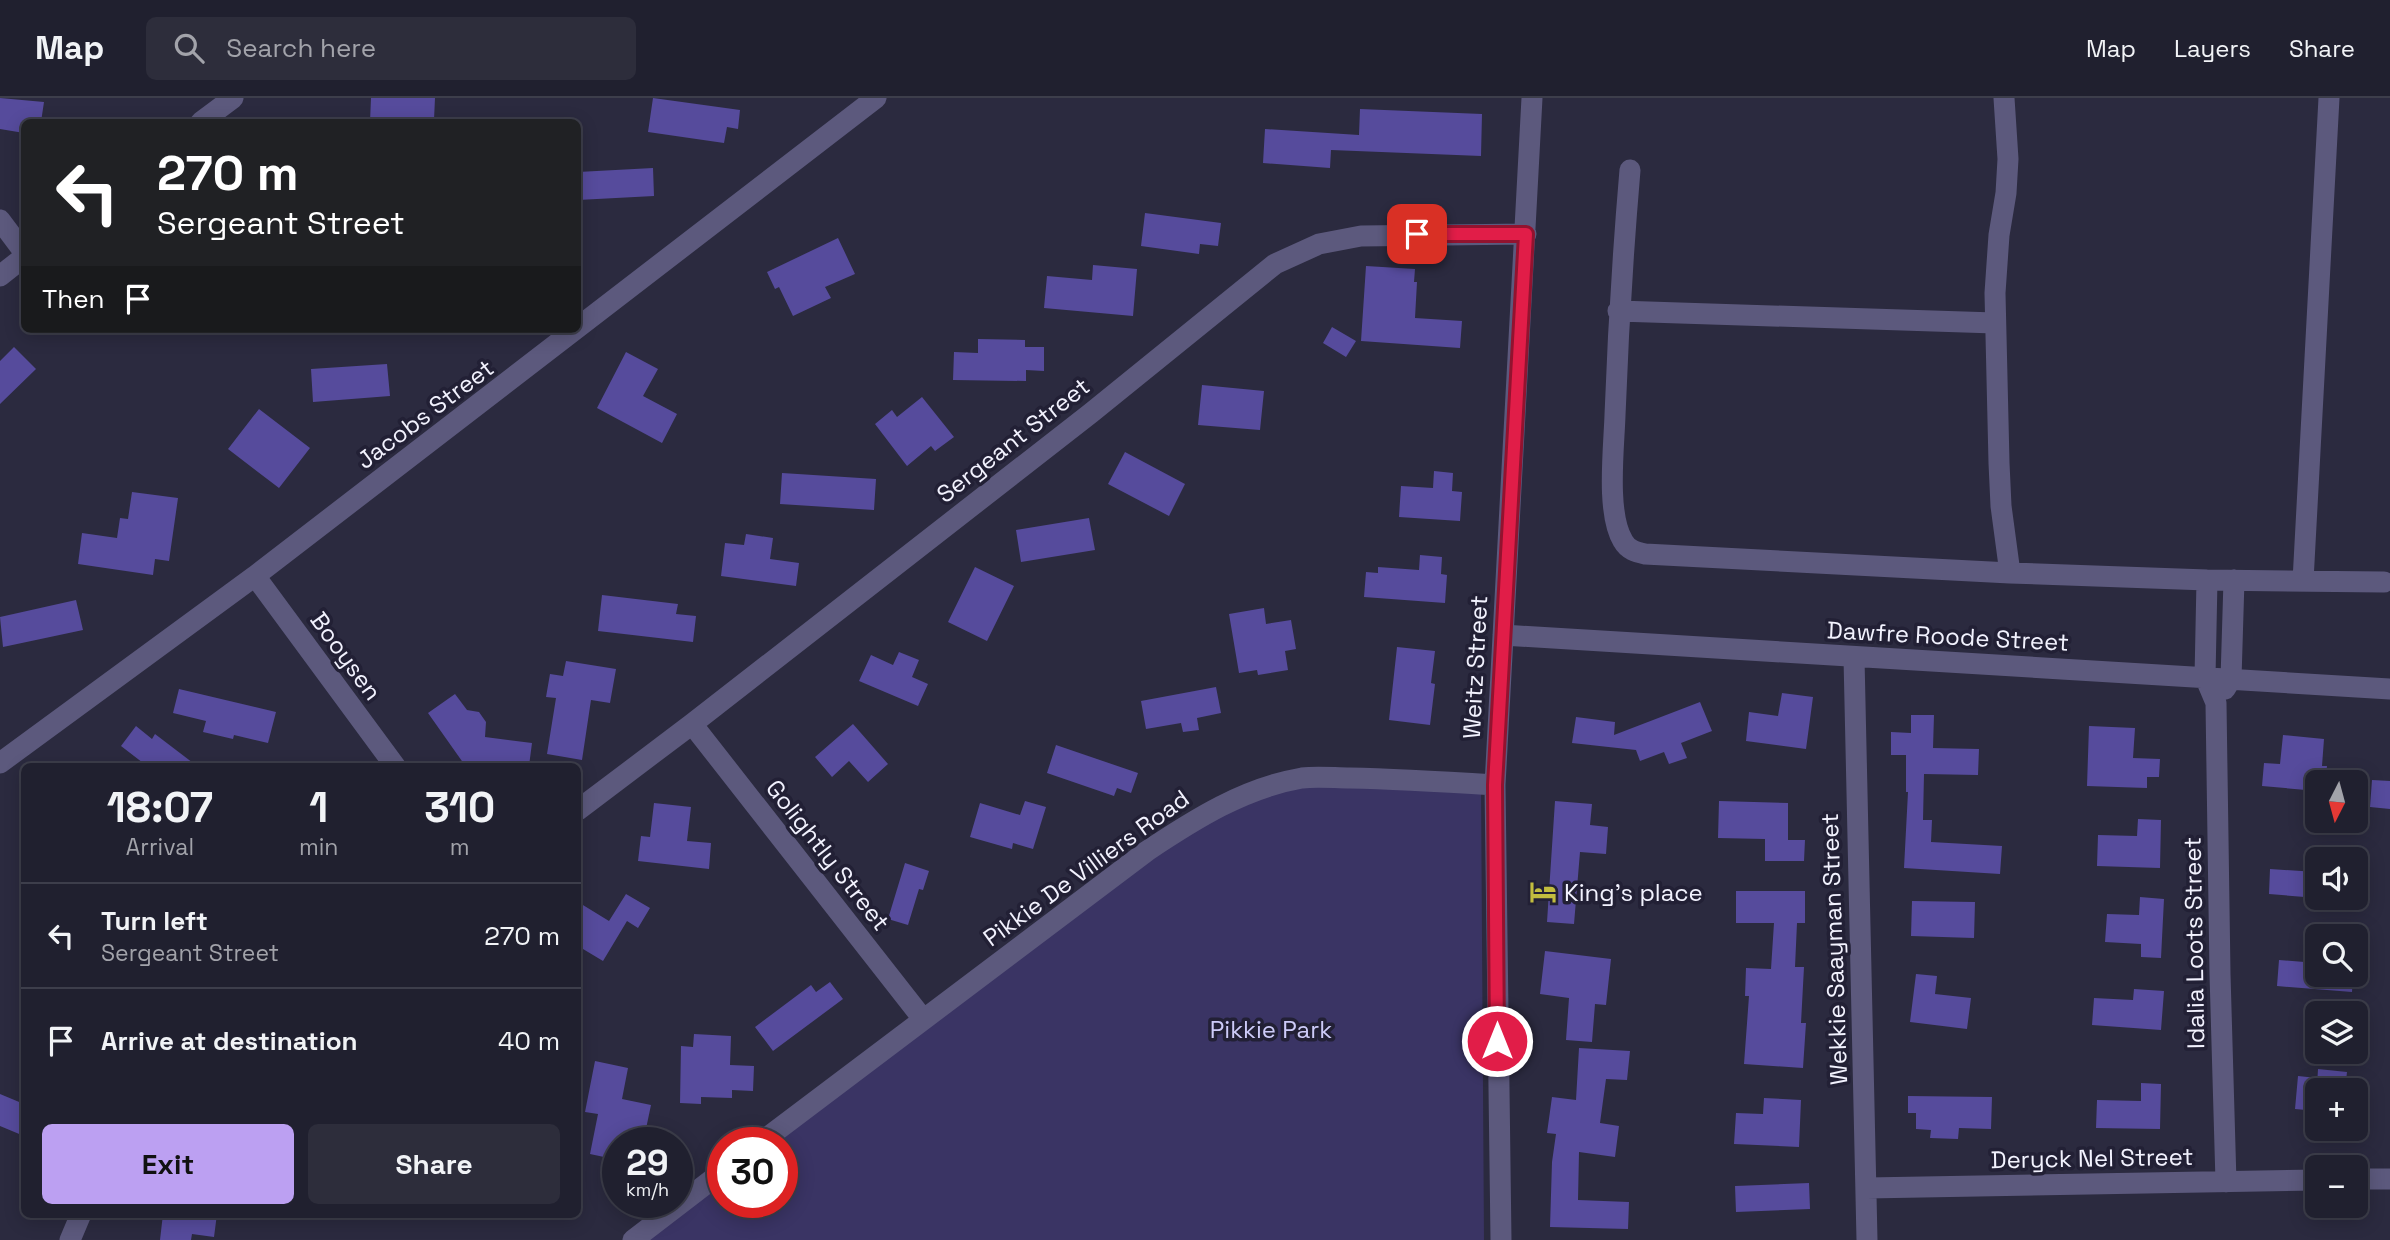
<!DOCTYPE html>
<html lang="en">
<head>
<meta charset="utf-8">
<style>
	:root { --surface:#20202f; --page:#2d2d3b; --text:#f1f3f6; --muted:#a2a3aa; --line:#3d3e4b; --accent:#bca0f2 }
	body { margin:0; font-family:"Space Grotesk",sans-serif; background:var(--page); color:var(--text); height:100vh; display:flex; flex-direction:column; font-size:26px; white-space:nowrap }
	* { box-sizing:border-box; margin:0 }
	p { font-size:23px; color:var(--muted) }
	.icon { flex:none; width:38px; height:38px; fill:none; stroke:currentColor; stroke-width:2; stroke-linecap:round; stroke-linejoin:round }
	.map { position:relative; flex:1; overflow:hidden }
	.details { position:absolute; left:21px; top:665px; width:560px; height:455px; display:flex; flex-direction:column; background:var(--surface); border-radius:10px; box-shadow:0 4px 18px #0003,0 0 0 2px var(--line) }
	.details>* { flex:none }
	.hud { position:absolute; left:21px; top:21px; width:560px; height:214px; border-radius:10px; box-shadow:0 4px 18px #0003,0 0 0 2px var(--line); background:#202124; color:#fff; overflow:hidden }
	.needle { width:46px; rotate:186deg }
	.tools { position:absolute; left:2305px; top:672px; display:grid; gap:14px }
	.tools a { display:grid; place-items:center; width:63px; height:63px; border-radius:10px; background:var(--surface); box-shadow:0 4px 18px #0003,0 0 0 2px var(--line); font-size:35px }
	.speed { position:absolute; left:602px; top:1029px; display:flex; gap:14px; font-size:35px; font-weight:700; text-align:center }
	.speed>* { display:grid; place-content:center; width:91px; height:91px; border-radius:50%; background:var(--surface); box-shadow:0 4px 18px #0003,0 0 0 2px var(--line); line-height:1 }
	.speed small { font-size:18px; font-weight:400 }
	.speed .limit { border:10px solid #d22; background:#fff; color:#111 }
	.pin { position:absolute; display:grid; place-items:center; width:60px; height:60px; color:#fff; margin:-30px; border-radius:14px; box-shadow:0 4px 10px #0006 }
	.me { position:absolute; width:77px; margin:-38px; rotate:0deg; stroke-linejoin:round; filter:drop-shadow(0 0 5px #0008) }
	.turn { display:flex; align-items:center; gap:24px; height:147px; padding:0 21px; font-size:32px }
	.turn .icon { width:91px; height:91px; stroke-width:2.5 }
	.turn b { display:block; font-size:49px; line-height:60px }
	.then { display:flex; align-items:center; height:66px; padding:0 21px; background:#0003; gap:14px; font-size:26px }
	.eta { display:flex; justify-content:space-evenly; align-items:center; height:119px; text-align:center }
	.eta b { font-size:42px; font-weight:700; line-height:49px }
	.cta { display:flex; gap:14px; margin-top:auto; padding:14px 21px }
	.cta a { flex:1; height:80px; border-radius:10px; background:var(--accent); color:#111; font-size:28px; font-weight:700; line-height:80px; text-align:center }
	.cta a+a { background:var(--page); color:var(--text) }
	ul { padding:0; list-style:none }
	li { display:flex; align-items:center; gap:21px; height:105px; padding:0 21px; border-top:2px solid var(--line) }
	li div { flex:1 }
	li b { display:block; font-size:26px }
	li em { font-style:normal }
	header { display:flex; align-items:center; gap:42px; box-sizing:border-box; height:98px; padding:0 35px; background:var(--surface); border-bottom:2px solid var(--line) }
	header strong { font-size:33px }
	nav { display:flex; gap:38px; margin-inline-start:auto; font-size:24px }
	.search { width:490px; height:63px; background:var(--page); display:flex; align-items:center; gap:18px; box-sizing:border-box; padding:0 24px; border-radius:10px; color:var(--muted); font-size:26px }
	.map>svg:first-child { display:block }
	.green { fill:#3a3464 }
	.building { fill:#564b9c }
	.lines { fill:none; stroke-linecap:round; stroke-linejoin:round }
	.minor { stroke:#5c597d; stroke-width:21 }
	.route-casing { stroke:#92132f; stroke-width:18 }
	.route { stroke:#e11d48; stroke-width:12 }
	.labels { text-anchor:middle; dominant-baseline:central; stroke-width:7; stroke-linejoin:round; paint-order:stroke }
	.street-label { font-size:24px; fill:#f2f2fe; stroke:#222035 }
	.poi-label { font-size:24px; fill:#f2f2fe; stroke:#222035; text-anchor:start }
	.park-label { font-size:24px; fill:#cdcbf8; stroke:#222035 }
</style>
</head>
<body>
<header>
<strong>Map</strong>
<div class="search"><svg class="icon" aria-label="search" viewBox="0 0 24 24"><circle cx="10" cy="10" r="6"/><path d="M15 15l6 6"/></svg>Search here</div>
<nav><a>Map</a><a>Layers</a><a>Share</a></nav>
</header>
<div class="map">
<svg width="2390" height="1142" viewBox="0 0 2390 1142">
	<rect width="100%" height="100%" fill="#2b2a3f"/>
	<path class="green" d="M1298,682L1481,687L1484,1142H642L723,1080V1104H782V1045H769L1200,721Z"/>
	<path class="building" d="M0,0L44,4L41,24H24V35L0,31Z
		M371,0H435L434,22L397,20L396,24H370Z
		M653,0L740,12L738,31L727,29L724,45L648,34Z
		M1360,11L1482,16L1481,58L1331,52L1330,70L1263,65L1265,31L1359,37Z
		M653,70L654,98L578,102V74Z
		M1145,115L1221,125L1218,148L1200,146L1199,156L1141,148Z
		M838,140L855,176L825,189L831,200L793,218L779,189L775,191L767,174Z
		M1093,167L1137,171L1133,218L1044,210L1047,178L1092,182Z
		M1366,168L1415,171L1414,184H1417L1415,220L1462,223L1460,250L1361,243Z
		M1332,229L1356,243L1346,259L1323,245Z
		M978,241L1025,242V249H1044V273L1026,272V283L953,282L954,254L978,255Z
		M14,249L36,271L0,306V263Z
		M626,254L658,271L643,298L677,316L662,345L597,310Z
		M387,266L390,298L313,304L311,271Z
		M1202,287L1264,293L1260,332L1198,327Z
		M922,299L954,339L935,353L931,348L907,368L875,326L892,312L897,319Z
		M259,311L310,350L279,390L228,351Z
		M1125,354L1185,386L1169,418L1108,386Z
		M1434,373L1453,375L1452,393L1462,394L1460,423L1399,419L1401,388L1433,390Z
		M782,375L876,381L874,412L780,406Z
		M132,394L178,400L169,463L155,461L153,477L78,466L82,435L117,440L120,420L128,421Z
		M1089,420L1095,452L1021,464L1016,432Z
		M746,436L773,440L770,461L799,465L796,488L721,478L725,445L744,447Z
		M1420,457L1442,459L1441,476L1447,477L1445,505L1364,499L1366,474L1378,475V469L1419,472Z
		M975,469L1014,488L987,543L948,524Z
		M602,497L678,506L676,516L696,518L693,544L598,533Z
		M76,502L83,532L3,549L0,519Z
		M1264,510L1266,526L1291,522L1296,551L1285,553L1288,572L1258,577L1257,572L1239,575L1229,516Z
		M1397,549L1435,553L1431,585L1435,586L1430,627L1389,622Z
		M899,554L919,562L912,579L928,586L918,608L859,583L871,557L893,567Z
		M566,563L616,571L610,605L591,602L582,662L547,656L556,600L546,599L550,576L563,578Z
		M1216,589L1221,615L1197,620L1199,632L1183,634L1181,625L1146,631L1141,603Z
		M179,591L276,614L268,645L234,637L233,641L203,634L206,623L173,615Z
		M1782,595L1813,599L1806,651L1746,643L1749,614L1778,618Z
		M455,596L467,612L479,614L486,624L485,639L532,645L529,668H484L464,666L428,615Z
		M1700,604L1712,633L1681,645L1687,660L1669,666L1664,654L1640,663L1636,652L1572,645L1576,619L1615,624L1614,637Z
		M1911,617H1934L1933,650L1979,651L1978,677L1924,676L1923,722H1932L1931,744L2002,748L2000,776L1904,770L1908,694H1906V657H1891V634L1911,635Z
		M853,626L888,666L868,684L849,663L832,679L815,659Z
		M136,628L152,641L155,636L197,668H147L121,648Z
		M2089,628L2135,630L2133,660L2160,661L2159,679H2147V690L2087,688Z
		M2283,637L2324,641L2322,668H2327L2325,684H2317V693L2262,688L2264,665L2280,666Z
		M1056,647L1138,675L1131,695L1117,690L1114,698L1047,675Z
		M2372,682L2390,683V711L2370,709Z
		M1025,703L1046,709L1033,751L1013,745L1012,751L970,739L980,705L1020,717Z
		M1555,703L1592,706L1590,727L1608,729L1606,756L1580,754L1574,826L1547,824Z
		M1719,703L1788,705V742H1805L1804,763H1765V741L1718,740Z
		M654,705L691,709L687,743L711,745L709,771L638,763L641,738L650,739Z
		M2138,721L2161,722L2160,770L2097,768L2098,737L2137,738Z
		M905,765L929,773L923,792L919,791L908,827L888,821Z
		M2270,771L2317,774V800L2269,796Z
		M1736,793H1805V825H1797L1795,869H1804L1801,925H1806L1803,970L1744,966L1749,898H1745L1746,870L1771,871L1774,825H1736Z
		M626,796L650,810L638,830L627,823L603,863L578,848V804L609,823Z
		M2140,799L2164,801L2161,860L2141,859V846L2105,844L2107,816L2139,817Z
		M1912,803L1975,804L1974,840L1911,838Z
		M1545,853L1611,861L1606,907L1595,906L1592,944L1566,942L1569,900L1540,896Z
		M2279,862L2317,865V877H2353L2352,894L2277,888Z
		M1916,876L1937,878L1935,896L1971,900L1967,931L1910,924Z
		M830,884L843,901L773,953L755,929L811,887L816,894Z
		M2134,891L2164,893L2161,932L2092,927L2094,900L2133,902Z
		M694,936L731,938L730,967L754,968L753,993L732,992V1000L701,999V1006L680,1005L681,948L693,949Z
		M1579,950L1630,953L1627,982L1606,981L1600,1025L1619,1028L1615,1059L1579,1054L1578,1102L1629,1104L1628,1131L1550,1129L1552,1064L1556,1036L1547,1035L1552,999L1576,1002Z
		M595,963L628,970L622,1001L651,1007L643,1045H618V1062L590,1056L598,1016L585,1014Z
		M2318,971L2347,974L2345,992H2317V1013L2295,1011L2298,978L2317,980V988Z
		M2141,985L2161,986L2160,1031L2096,1030L2097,1002L2141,1003Z
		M0,996L24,1006V1038L0,1028Z
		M1908,998L1992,999L1991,1031L1959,1030L1958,1041L1930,1040L1931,1032L1916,1031V1015H1908Z
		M1764,1000L1801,1002L1799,1049L1734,1046L1736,1015L1763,1016Z
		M1809,1085L1810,1111L1736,1114L1735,1088Z
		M163,1116H217L214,1139L192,1136L191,1142H160Z"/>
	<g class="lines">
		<path class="minor" d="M2004,0L2008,61L2006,95L1999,137L1995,195L1999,365L2001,408L2010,475
			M201,24L233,0
			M1630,72C1623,154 1618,235 1615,317C1614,350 1606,415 1623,443C1628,452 1636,454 1645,456L2010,475L2207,482L2384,484
			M0,122L24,154
			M0,178L24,159
			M1618,213L1995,225
			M255,478L395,668
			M2207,482L2205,579L2216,605L2220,876L2226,1084
			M2303,483L2329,0
			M1503,537L2390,591
			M1854,560L1867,1142
			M2225,591L2231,581L2234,482
			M692,626L923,921
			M0,665L255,478L876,0
			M578,712L692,626L1091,315L1275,166L1319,146L1361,138L1526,136
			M760,1045L1147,753C1195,721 1244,690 1302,680C1317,678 1335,680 1350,680C1399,681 1447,684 1495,687
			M2356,1081H2390
			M1867,1090L2317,1082
			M70,1142L81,1116
			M633,1142L723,1073
			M1501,1142L1495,687L1532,0"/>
	</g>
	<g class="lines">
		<g class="route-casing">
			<path id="route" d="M1417,136H1526L1495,687L1497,943"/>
		</g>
		<use href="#route" class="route"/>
	</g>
	<defs>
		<g id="hotel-bare" transform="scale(2.1)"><path d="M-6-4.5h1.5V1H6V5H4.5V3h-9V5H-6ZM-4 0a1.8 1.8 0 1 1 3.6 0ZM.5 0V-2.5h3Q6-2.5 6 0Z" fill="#c2bd3f" stroke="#222035" stroke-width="2.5" paint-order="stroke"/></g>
	</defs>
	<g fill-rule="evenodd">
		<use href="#hotel-bare" x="1543" y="794"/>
	</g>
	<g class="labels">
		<g class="street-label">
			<text transform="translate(425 316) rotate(-37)">Jacobs Street</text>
			<text transform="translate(1013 342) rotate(-38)">Sergeant Street</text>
			<text transform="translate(1948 538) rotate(3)">Dawfre Roode Street</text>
			<text transform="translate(346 558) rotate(54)">Booysen</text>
			<text transform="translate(1475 569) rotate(-87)">Weitz Street</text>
			<text transform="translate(828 757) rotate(52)">Golightly Street</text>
			<text transform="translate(1086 770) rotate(-36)">Pikkie De Villiers Road</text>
			<text transform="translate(2194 845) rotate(-91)">Idalia Loots Street</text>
			<text transform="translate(1834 851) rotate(-92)">Wekkie Saayman Street</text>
			<text transform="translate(2092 1060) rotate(-1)">Deryck Nel Street</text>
		</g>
		<g class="poi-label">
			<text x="1564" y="794">King's place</text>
		</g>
		<g class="park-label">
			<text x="1271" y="931">Pikkie Park</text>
		</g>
	</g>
</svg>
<div class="tools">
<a><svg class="needle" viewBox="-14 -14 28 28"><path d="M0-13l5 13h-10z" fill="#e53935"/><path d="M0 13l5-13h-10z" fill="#a2a3aa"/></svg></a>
<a><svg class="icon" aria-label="sound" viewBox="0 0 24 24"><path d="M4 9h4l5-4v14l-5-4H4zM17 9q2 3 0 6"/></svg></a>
<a><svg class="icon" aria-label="search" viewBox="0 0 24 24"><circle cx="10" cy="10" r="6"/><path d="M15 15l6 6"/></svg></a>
<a><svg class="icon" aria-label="layers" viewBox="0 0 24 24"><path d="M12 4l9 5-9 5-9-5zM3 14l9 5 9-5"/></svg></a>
<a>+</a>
<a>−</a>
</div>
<div class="speed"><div>29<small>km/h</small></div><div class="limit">30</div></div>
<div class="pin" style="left:1417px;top:136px;background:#d93025"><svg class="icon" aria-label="arrive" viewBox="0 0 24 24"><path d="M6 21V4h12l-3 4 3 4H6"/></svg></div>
<svg class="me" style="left:1497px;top:943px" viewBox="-20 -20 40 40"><circle r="17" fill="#e11d48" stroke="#fff" stroke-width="3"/><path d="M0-11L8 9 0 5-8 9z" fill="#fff"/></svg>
<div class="hud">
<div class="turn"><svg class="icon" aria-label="left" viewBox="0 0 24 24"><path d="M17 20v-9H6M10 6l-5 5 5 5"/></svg><div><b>270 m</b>Sergeant Street</div></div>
<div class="then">Then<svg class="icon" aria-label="arrive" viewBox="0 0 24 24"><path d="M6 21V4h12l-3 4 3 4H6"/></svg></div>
</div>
<section class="details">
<div class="eta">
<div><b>18:07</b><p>Arrival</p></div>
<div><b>1</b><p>min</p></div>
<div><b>310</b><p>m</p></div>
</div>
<ul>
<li><svg class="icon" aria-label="left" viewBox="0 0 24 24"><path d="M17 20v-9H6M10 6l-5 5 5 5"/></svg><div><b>Turn left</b><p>Sergeant Street</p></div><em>270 m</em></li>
<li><svg class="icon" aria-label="arrive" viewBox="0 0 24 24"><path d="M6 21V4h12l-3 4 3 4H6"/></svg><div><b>Arrive at destination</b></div><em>40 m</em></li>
</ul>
<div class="cta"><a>Exit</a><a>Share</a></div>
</section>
</div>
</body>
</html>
